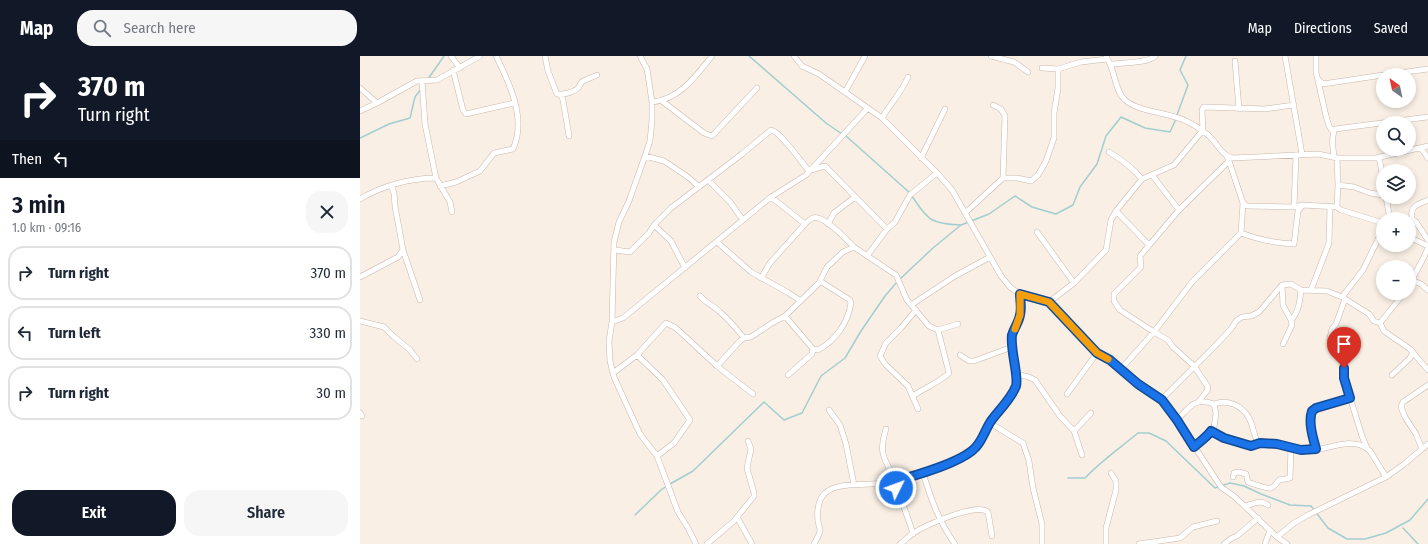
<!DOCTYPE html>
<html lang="en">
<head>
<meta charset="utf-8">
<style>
	:root { --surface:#fff; --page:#f6f6f7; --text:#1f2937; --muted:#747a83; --line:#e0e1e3; --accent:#111827 }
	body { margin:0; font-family:"Fira Sans Condensed",sans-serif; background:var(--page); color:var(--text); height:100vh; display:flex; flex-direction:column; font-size:15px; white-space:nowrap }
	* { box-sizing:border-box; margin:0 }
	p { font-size:13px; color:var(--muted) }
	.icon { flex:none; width:22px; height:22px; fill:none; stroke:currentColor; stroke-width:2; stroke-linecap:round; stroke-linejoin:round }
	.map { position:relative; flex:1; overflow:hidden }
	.sheet { display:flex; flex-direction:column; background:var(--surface); width:360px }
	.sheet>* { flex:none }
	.hud { background:#111827; color:#fff; overflow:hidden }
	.needle { width:26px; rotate:327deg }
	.fabs { position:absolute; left:1016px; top:12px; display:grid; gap:8px }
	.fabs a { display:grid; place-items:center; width:40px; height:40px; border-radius:50%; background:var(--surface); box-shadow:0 2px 6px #0003; font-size:20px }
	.pin { position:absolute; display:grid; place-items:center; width:34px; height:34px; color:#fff; margin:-41px -17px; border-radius:50% 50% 50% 0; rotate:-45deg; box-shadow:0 0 4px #0007 }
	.pin .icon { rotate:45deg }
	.me { position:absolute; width:44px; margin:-22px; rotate:48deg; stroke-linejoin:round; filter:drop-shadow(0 0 3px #0008) }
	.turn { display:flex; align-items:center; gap:14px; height:84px; padding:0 12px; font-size:18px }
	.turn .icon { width:52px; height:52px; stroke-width:2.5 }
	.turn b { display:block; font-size:28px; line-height:34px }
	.then { display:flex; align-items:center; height:38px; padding:0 12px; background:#0003; gap:8px; font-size:15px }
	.round { display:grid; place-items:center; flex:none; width:42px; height:42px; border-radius:16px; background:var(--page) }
	.summary { display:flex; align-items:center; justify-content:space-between; height:68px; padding:0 12px }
	h1 { font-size:24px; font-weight:600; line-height:30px; color:var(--accent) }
	.cta { display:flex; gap:8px; margin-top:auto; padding:8px 12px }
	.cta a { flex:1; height:46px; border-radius:16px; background:var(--accent); color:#fff; font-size:16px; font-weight:600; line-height:46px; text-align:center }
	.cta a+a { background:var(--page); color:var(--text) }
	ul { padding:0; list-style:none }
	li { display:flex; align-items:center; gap:12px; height:54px; margin:0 8px 6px; padding:0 4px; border:2px solid var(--line); border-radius:16px }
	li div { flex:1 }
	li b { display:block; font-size:15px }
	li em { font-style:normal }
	header { display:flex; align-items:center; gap:24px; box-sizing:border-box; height:56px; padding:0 20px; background:var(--accent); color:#fff }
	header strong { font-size:19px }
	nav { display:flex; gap:22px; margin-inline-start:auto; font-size:14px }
	.search { width:280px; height:36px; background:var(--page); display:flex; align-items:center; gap:10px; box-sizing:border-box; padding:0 14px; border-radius:16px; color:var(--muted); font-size:15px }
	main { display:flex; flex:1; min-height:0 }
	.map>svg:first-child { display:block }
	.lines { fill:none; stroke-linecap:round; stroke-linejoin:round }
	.stream { stroke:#a2ced1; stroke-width:1.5 }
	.minor-casing { stroke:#c9b6ac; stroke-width:6 }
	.minor { stroke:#fff; stroke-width:5 }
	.route-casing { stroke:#114b97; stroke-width:10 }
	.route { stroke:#1a73e8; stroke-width:7 }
	.slow { stroke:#f59e0b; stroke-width:7 }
</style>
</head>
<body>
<header>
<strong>Map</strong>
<div class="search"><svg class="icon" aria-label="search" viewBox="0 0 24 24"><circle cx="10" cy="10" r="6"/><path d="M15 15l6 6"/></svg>Search here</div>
<nav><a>Map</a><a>Directions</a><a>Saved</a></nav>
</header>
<main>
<section class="sheet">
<div class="hud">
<div class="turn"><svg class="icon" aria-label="right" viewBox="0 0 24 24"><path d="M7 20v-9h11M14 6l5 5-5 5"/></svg><div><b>370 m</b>Turn right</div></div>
<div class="then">Then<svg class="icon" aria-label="left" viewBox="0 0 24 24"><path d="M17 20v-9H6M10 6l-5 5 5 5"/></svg></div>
</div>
<div class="summary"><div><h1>3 min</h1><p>1.0 km · 09:16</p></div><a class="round"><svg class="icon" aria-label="close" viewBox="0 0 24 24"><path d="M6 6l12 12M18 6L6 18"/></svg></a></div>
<ul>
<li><svg class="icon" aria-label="right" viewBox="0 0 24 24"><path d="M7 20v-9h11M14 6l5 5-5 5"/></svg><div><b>Turn right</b></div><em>370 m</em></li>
<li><svg class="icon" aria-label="left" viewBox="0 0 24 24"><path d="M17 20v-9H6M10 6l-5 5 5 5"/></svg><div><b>Turn left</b></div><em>330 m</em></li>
<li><svg class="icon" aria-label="right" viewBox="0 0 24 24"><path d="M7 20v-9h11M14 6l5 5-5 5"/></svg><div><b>Turn right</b></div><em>30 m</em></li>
</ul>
<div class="cta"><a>Exit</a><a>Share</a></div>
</section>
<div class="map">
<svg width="1068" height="488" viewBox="0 0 1068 488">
	<rect width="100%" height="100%" fill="#f9efe4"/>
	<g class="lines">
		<path class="stream" d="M389,0L466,67L482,78
			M68,23L84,0
			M817,59L828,29L820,14L826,0
			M486,80L550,137
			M0,82L29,68L50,62L55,41L61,33
			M552,140C568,165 572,168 601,169
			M540,223L573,192L601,169L629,158L655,140L672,151L696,158L713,149L720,131L737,108L746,80L761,61L785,72L810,76L816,63
			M708,422H725C741,405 760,392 778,377H789L806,385L855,432L870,427L884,430L901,438L930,449L951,450L968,472L987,483H1005L1026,477L1050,464L1068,443
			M310,428L333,415L404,346L424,364L442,357L461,320L485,302L501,275L525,240L537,226
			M275,459L301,434L307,430
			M1043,472L1058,488"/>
		<g class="minor-casing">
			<path id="minor" d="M91,0L100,12
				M185,0L188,15L197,38C203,39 215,36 219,31C220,29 221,26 223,25L237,19
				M280,0L287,13L292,46V64L290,85L285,100L269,145L259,166L254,186L252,266L249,285L250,305L254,321L280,378L297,400L318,456L328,472L336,488
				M434,0L442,10L459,18L522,62L577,117L592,134L641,220L650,231L660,238L689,246L737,297L750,304L778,327L802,343L817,364L861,431L875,441L917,481L927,488
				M631,0L654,6L668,16
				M746,0C747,3 749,5 750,8C755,19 756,36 765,44C780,57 810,56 828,66C838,71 846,76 853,84C859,91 863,100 873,102L958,98L977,102H1016L1068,90
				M925,0L942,98
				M956,0V16L966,60L969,70L973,76
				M875,5L879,53
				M751,8C761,7 789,7 795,0
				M682,12L698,13L721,6L747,3
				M93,14L103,54L106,58L154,47
				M1025,19L1068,13
				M959,24L963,28L1023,19
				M62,25L65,68L76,122
				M0,32L17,47
				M485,36L505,0
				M201,39L203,44L209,80
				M302,45L344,77L352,80L397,32
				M292,46C319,44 336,20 352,0
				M633,49L641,53L645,60L643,122
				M0,55L17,47L57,25L77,24L120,0
				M522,62C530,48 542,36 548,21
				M1061,92L1068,102
				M749,96C762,104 772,111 782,123
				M285,100L304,105L328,121L339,131
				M974,101C973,92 971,81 975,73L1068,61
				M1019,101L1023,122
				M561,102L585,53
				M451,114L465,110L527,173
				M792,119L819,154
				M348,124L370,146L383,164
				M31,129L34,137L35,150L43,194L60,244
				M978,129L994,131L1010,137L1023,139
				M80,130L96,126L120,115L134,97L153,93C167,63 149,26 136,0
				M411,141L445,168C447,166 450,163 453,162C463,158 487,184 494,191
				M1026,141L1030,163
				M0,143C22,130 50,122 76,122L90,146L92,156
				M1068,144C1057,149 1050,149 1052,163L1056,166L1068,184
				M883,147L887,150L934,151L943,149L977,151L981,154L1023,167
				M934,151L936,99
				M977,151L978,129L977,102
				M756,155L789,189
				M605,157L643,122H657L671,125L678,119L686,105L694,82V57L698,32V13
				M468,168L474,157L495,141
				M294,169L311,185L325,212
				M1049,170L1056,166
				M677,176L714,227
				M881,177C899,184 915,187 934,188L938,155L943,149
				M1049,181L1068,190
				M357,186L391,216L427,236L441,245
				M255,194L270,196L289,177L294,169L311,152L382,98L411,74C421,76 441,106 449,115
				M507,200L527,173L535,166L550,139L577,117
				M0,221L38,201L43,194
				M401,222L410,207L445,168
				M1051,224L1061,228L1068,234
				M922,229L923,249L931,264L932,269L923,288
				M1049,229L1063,203L1068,192
				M951,234L969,187L970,150
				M340,240C346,247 353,249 360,256C369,264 377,273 384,282
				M982,241L1003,214L1021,177V173L1023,172
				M985,243L976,268L972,273L970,282L973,291L981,296L984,302V322L1002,380L1007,392
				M689,246L714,227L746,194L751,164L756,155L782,123L814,109L843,74L842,54L844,51L905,53L934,49
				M551,249L595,220L630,201
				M556,254L541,272L526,287L520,300L525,308L548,330L558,353
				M425,260L453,293
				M931,264C939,256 940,244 941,234
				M0,265L24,271L33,280L50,294L57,303
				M252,266L263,262L411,141L446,119L508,52
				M1020,267L1024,275L1050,293L1068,314
				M277,299L303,324L330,364L314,387L297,400
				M600,299L609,305H614L652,291
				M357,310L380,285L384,282L391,281L412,267L425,260L459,227L467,211L483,196L494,191L536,219L547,244L569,270L578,274L598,268
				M761,313L794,276L832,226L881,177L883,147L869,105
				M253,317L277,299L306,267L316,272L357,310L393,338
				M656,318L669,321L675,324L700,360L714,375L722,399
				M428,319L452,298L453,293L458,294C476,284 488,267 491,247L490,244L460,225
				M1032,319L1050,302L1053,296
				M707,338L737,297
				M553,340C564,332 580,326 589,317L578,274
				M802,343L853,292L871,273L876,265L882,261L891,260L899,256L922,229L931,228L941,234L967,235L982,241L1009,258L1014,265L1020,267L1044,237
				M839,345L847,335L848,331L834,310L813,291L808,284L794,276L760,254L754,245V238L781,211L780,200L819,154L869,105L867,101
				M469,354L480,369L486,388L494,429
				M0,357L2,360
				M817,364C830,351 834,341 854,348C867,343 882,349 889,362C893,369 893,378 898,386C904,388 910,387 916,388C928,390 938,394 950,394C970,394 993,379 1010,395L1026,421
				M630,367L663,387L669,405L673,432L682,468V488
				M526,373C524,380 521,389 523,397C525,407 532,416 535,425C540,443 548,460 553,478
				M714,375L731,357
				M851,375L864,382L891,390L900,387
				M834,391L843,382L847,381L854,371L856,357L854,348
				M956,393C952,382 948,367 952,355L990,342
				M1062,393L1056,378L1045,361L1041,351L1043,346L1068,329
				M563,417C571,443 579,466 595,488
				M873,421L874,417L879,416L886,418L888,426C893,428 896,429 900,430C912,434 912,433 919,424L930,422L931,391
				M885,450C893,448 901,443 908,449
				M377,461L392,488
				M917,481L934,467L948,459L1026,421L1043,409L1068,388
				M347,488L374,465L394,440V437L387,412L391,393L388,385
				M454,488C456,484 460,478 460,474C460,471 458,468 458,465C457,456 458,444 465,437C478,425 508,430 524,427C548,423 597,408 614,393C624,385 626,372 634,362C640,354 653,339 656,330C660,318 649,294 652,279C654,272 659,266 660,259C662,252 660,244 660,238
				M540,488C544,485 548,481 552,478C564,470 616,446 628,456L632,480
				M746,488V472L756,434V425L751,417
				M779,488L820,482L833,471L857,465
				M864,488L872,482L877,480L898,462
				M905,488L909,477L911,475"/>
		</g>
		<use href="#minor" class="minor"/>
	</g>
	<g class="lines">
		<g class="route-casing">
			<path id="route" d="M536,432L535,425C554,420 603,406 616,391C623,383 625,374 631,365C639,354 651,343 656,330C659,320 650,294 652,279C654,272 659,266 660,259C662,252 660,244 660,238L689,246L737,297L750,304L778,328L802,344L817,364L834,391C840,385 846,382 851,375L864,382L891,390L900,387L917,388L941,394L956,393C953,382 948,366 952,355L956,352L990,342L984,322V312"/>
		</g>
		<use href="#route" class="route"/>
		<path class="slow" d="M655,273L660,259V238L689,246L737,297L748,303"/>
	</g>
</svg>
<div class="fabs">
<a><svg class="needle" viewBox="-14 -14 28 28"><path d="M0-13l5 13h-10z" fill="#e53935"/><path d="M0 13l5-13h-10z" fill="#747a83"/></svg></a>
<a><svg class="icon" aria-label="search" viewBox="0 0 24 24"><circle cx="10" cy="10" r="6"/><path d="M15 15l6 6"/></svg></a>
<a><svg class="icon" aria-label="layers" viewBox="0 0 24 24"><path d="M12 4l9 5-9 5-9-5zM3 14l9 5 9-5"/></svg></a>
<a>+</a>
<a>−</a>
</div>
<div class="pin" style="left:984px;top:312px;background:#d93025"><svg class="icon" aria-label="arrive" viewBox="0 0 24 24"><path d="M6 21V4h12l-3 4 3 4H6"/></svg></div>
<svg class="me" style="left:536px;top:432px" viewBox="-20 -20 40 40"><circle r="17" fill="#1a73e8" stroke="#fff" stroke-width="3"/><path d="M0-11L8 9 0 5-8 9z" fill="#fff"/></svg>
</div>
</main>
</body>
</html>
